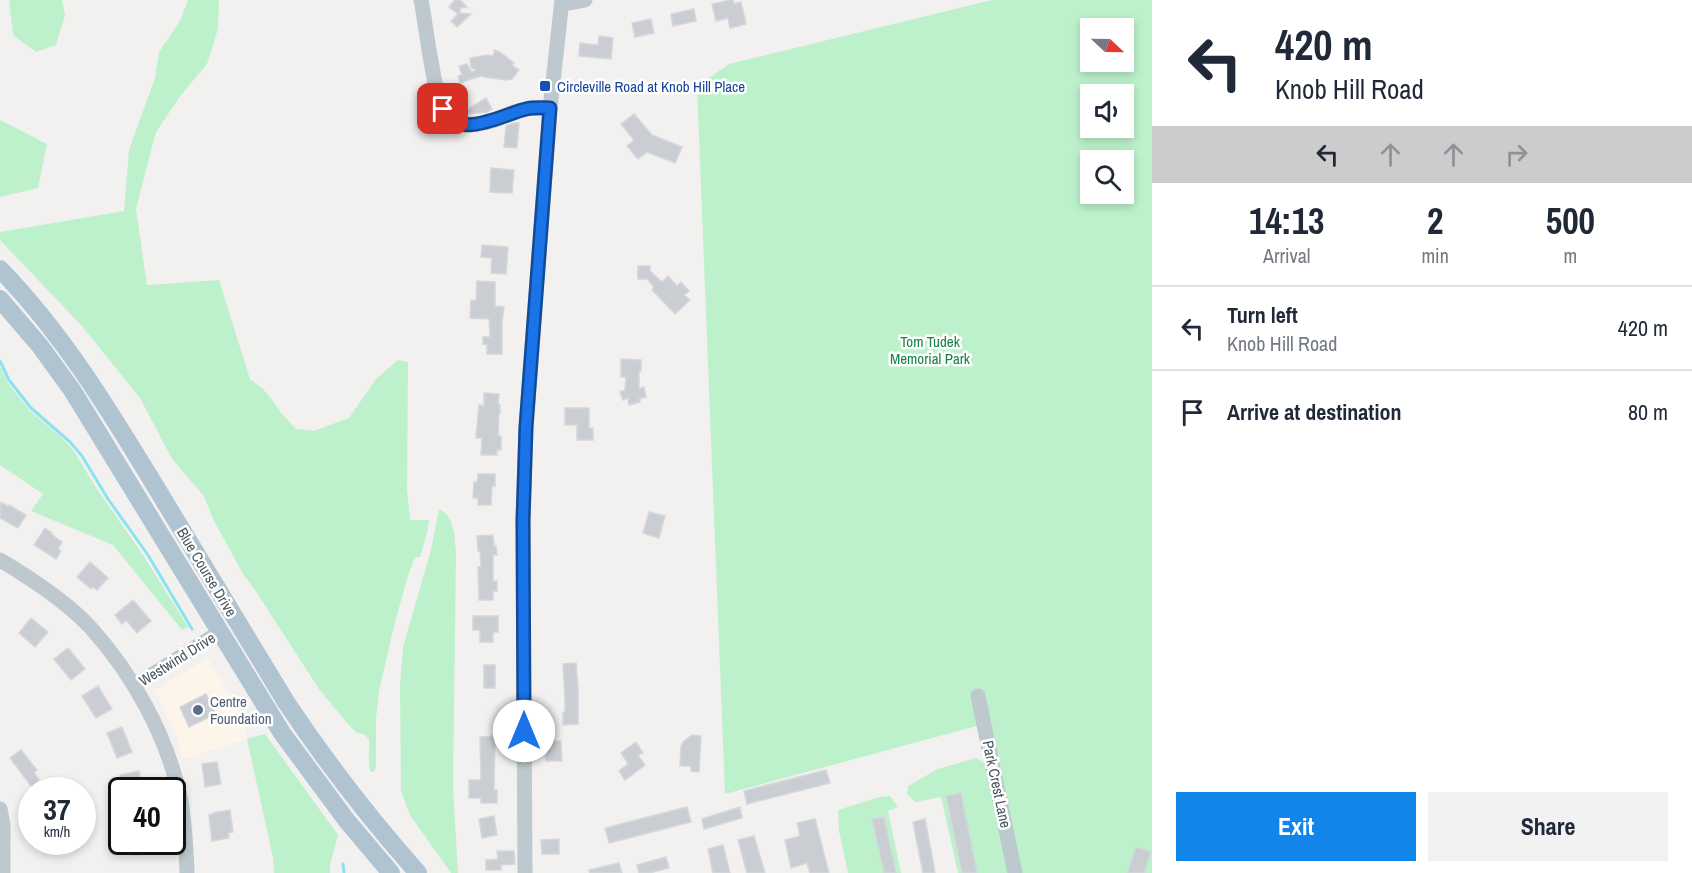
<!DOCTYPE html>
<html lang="en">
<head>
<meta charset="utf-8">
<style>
	:root { --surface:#fff; --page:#f2f2f3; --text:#1f2937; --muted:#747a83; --line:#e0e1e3; --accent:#1285eb }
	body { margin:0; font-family:"Archivo Narrow",sans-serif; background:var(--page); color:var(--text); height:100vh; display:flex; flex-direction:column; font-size:22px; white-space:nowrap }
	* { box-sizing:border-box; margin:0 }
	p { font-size:20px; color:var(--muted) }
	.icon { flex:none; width:33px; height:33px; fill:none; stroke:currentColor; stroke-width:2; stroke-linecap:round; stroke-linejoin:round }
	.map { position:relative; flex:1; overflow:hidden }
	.details { display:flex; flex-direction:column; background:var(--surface); width:540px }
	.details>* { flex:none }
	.top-card { background:#fff; color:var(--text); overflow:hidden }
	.needle { width:39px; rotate:112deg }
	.controls { position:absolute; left:1080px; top:18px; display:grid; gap:12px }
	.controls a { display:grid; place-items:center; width:54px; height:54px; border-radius:0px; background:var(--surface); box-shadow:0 3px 9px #0003; font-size:30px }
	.speed { position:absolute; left:18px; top:777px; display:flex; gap:12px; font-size:30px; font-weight:700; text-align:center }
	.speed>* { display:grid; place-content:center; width:78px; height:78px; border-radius:50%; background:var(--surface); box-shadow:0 3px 9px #0003; line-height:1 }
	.speed small { font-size:15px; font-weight:400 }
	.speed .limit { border:3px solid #111; border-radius:9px; background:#fff; color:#111 }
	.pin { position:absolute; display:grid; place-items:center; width:51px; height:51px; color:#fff; margin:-26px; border-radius:12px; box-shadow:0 3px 9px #0006 }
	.me { position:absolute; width:66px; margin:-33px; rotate:0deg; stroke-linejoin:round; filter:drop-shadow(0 0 4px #0008) }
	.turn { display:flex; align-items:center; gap:21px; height:126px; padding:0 24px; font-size:27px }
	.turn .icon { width:78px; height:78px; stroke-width:2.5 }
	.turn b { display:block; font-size:42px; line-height:51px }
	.lanes { display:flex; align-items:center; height:57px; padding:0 24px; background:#0003; justify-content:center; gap:30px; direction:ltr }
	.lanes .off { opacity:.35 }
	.eta { display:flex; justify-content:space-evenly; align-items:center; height:102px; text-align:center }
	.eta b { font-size:36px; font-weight:800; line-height:42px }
	.action { display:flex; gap:12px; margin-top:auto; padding:12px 24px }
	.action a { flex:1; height:69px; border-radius:0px; background:var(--accent); color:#fff; font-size:24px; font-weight:800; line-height:69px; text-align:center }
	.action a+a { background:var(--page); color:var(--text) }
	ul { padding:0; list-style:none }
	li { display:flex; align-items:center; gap:18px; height:84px; padding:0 24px; border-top:2px solid var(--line) }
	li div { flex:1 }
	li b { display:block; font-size:22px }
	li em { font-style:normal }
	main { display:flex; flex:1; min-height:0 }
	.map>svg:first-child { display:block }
	.commercial { fill:#fdf5ea }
	.green { fill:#bdf1cc; fill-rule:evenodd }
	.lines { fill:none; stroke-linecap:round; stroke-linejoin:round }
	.stream { stroke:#89e4f0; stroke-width:3 }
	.building { fill:#caced3; stroke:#d4d7dc; stroke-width:1.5 }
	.minor { stroke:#bdc9cf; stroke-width:15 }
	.major { stroke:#afc3d0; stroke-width:18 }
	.route-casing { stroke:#114b97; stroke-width:15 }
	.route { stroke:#1a73e8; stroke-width:10 }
	.transit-dot { fill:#1a4fb4; stroke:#fff; stroke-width:2 }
	.service-dot { fill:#5c6f8a; stroke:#fff; stroke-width:2 }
	.labels { text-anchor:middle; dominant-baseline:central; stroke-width:5; stroke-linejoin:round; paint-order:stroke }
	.transit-label { font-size:15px; fill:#164399; stroke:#fff; text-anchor:start }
	.park-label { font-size:15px; fill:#138441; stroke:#fff }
	.street-label { font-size:15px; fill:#47565e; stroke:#fff }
	.service-label { font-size:15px; fill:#4e5e75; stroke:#fff; text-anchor:start }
</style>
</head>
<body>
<main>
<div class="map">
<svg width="1152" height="873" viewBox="0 0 1152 873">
	<rect width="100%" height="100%" fill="#f3f0f0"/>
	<path class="commercial" d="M208,658L243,717L247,739L184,759L174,729L155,691Z"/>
	<path class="green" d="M9,0H62L65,15L56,45L36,52L13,35Z
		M188,0H219L218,29L207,64L181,95L156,132L146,170L136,209L147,285L219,280L250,379L263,389L273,401L282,414L296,429L314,431L349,418L376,379L398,360L408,362L407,488L410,520H429L427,533L420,557H415L408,576L395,622L379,691L376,719V767L374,772H371C367,765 370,749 369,739L365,735L356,732L346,722L319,689L255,590L242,572L213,519L204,496L172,459L140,398L81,325L0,240V232L124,211L129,150L155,78L159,52L180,21Z
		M992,0H1152V873H1015L984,724L725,794L697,86L729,64ZM1090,28H1124V62H1090ZM1090,94H1124V128H1090ZM1090,160H1124V194H1090Z
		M0,120L47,144L38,188L0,197Z
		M0,366L8,383L30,411L61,437L74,451L95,486L145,558L188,627L182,630L113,545L31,511L43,494L0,465Z
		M439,509C455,517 454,535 456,550L453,787L458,873H451L410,815L401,791L400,685L403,647L431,550Z
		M265,734L338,835L330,865V873H274L273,858L247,739Z
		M976,758L986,764L1009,873H958L941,797L915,802L907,794L908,786L938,769Z
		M890,796L898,807L888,811L901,873H848L839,831L838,810L880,797Z"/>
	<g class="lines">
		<path class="stream" d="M0,361L9,380L31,408L70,442L82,456L108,499L148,555L192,629
			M343,864L344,873"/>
	</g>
	<path class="building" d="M455,0H460L467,7L460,8V13L471,14L457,27L451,21L458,14L449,7Z
		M730,0H733L734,4L741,2L746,24L730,28L728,18L716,21L712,4Z
		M694,9L696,21L673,26L671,14Z
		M651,19L654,33L635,37L632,23Z
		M599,36L613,38L611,59L579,56L580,43L598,45Z
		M495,50L501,53L514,63L512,65L519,70L512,79L506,80L484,77L480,74L481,76L460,83L458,76L462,75L459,66L467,64L472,72L476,71L471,67L470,58L487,55L493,56Z
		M486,98L492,109L487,112L469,114L467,110Z
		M634,114L652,135L682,147L675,163L647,152L638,159L627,146L634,140L621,124Z
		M513,123H519L517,148L504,147L506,126Z
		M491,168L514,170L512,193L490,192Z
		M482,245L508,247L506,274L491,273L492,258L481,257Z
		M638,266H650V271L662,282L668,276L677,286L681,282L689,291L684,295L690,300L675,314L652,290L654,287L647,279H638Z
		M477,281L495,282V306L504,307L502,322V354H487V345L483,344V337H490L489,319L470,318L471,300L476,301Z
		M621,359L641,360V371H639V389L644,387L646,397L639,399L640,402L629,405L628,398L623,400L620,392L625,390L626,377H621Z
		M484,393L499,394L498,404L500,405V413H499L498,436H501V450H497V455H481L482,438H476L479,405L484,406Z
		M565,408H589V428H593V440H577V425H565Z
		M478,474H495V486H492L491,505H478V498H473L474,482H477Z
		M0,502L8,506L9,505L26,515L18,528L0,518Z
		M649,512L665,516L659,538L643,533Z
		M45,528L52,533L51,534L62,542L58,549L61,551L56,559L34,545Z
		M493,535L494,546H496L497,555H493V581H497V591H493V600H479L478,567H481L480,551H478L477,536Z
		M90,562L108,578L97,590L93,587L91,589L77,577Z
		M133,600L151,621L137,633L126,620L122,624L115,615Z
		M473,616H498V632H493V642H480V630H473Z
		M31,618L48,632L35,647L19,633Z
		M68,648L85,669L71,680L54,659Z
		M576,663L578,690V724L563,725V712H565V700L563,664Z
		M484,665H495V688H484Z
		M98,686L112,709L96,718L82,696Z
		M206,694L216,714L189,727L180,707Z
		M122,727L132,752L117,758L107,733Z
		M692,735L701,736L699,772L691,771V766H680L681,747L683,742Z
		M495,736L494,790H497V803H481V798H469V780H481L480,737Z
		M548,741H561L562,761H546L545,747H548Z
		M636,742L643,753L638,755L645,765L625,780L619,771L628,764L621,753Z
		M21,750L37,770L34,772L39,780L31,786L10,758Z
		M217,762L221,784L205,787L202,764Z
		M826,770L830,783L747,804L744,791Z
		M139,771L141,781L145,780L147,790H122L120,775Z
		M961,793L977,873H962L946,796Z
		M687,807L691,822L609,843L605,828Z
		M740,807L742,818L704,829L702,819Z
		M230,810L233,832L228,833L229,838L212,841L209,815L213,814V813Z
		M494,816L497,835L482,838L479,819Z
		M884,817L896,873H884L872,819Z
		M815,819L829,873H810L807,863L791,868L785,840L800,836L797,823Z
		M925,819L930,845L935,873H923L918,848L913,822Z
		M754,836L765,873H747L738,840Z
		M559,839V854H542L541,840Z
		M134,842H150L152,853L135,855Z
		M723,845L730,873H713L708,849Z
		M1136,847L1151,852L1144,873H1127Z
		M497,851H514L515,864L501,865V870H486V860L498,859Z
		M666,857L669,868L649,873H639L637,865Z
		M619,863L622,873H590L589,870Z"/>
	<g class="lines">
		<path class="minor" d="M421,0C426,23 434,103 447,117C456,125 472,125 483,123C492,122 500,118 509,114C523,108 535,107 550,109
			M562,4L585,0
			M0,560C32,579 66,601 91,628C133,675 166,734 180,796C185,821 186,847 187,873
			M134,686L220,632
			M978,696L1015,873
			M0,809L3,825V873
			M525,873L523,520L526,427L550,109L562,0"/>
		<path class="major" d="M0,269C62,333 108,408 154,484C198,556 242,629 286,702C326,762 370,819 418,873
			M0,299L40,346L72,390L282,733L347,821L391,873"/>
	</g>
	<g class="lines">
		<g class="route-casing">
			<path id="route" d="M443,109C456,142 504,114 526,109C534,107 541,108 550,108L526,427L523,520L524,731"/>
		</g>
		<use href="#route" class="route"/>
	</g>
	<rect class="transit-dot" x="539" y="80" width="12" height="12" rx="3"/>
	<circle class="service-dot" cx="198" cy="710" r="6"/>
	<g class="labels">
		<g class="transit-label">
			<text x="557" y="86">Circleville Road at Knob Hill Place</text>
		</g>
		<g class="park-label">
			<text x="930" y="341">Tom Tudek<tspan x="930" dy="17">Memorial Park</tspan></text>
		</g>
		<g class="street-label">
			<text transform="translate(207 572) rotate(59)">Blue Course Drive</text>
			<text transform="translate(177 659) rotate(-32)">Westwind Drive</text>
			<text transform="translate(997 784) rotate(78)">Park Crest Lane</text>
		</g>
		<g class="service-label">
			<text x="210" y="701">Centre<tspan x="210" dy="17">Foundation</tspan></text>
		</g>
	</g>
</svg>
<div class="controls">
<a><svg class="needle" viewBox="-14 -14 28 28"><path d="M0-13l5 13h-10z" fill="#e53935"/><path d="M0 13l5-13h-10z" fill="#747a83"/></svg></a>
<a><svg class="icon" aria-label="sound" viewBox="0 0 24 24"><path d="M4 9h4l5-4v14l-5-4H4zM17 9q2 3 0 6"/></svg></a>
<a><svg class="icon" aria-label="search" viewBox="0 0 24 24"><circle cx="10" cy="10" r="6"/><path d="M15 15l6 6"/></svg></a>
</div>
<div class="speed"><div>37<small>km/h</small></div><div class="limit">40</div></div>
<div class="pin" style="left:443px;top:109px;background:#d93025"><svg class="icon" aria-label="arrive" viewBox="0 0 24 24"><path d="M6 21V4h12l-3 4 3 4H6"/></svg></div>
<svg class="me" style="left:524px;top:731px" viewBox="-20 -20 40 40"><circle r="19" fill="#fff"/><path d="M0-13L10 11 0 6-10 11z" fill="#1a73e8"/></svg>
</div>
<section class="details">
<div class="top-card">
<div class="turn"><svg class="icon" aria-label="left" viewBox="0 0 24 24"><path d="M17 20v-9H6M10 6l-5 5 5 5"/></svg><div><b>420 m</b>Knob Hill Road</div></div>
<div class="lanes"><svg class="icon" aria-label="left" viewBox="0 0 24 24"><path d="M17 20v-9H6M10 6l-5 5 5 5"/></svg><svg class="icon off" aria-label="ahead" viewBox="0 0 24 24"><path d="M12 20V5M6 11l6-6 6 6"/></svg><svg class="icon off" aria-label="ahead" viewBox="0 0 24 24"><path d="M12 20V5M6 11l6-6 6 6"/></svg><svg class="icon off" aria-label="right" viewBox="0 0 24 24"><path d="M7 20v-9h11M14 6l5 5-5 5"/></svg></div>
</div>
<div class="eta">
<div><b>14:13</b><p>Arrival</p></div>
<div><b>2</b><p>min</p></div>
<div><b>500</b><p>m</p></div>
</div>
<ul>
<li><svg class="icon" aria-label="left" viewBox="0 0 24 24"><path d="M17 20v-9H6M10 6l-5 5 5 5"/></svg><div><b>Turn left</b><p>Knob Hill Road</p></div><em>420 m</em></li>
<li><svg class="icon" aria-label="arrive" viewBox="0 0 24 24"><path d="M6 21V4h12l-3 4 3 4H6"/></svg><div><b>Arrive at destination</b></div><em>80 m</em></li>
</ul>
<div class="action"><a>Exit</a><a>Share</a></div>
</section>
</main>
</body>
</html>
